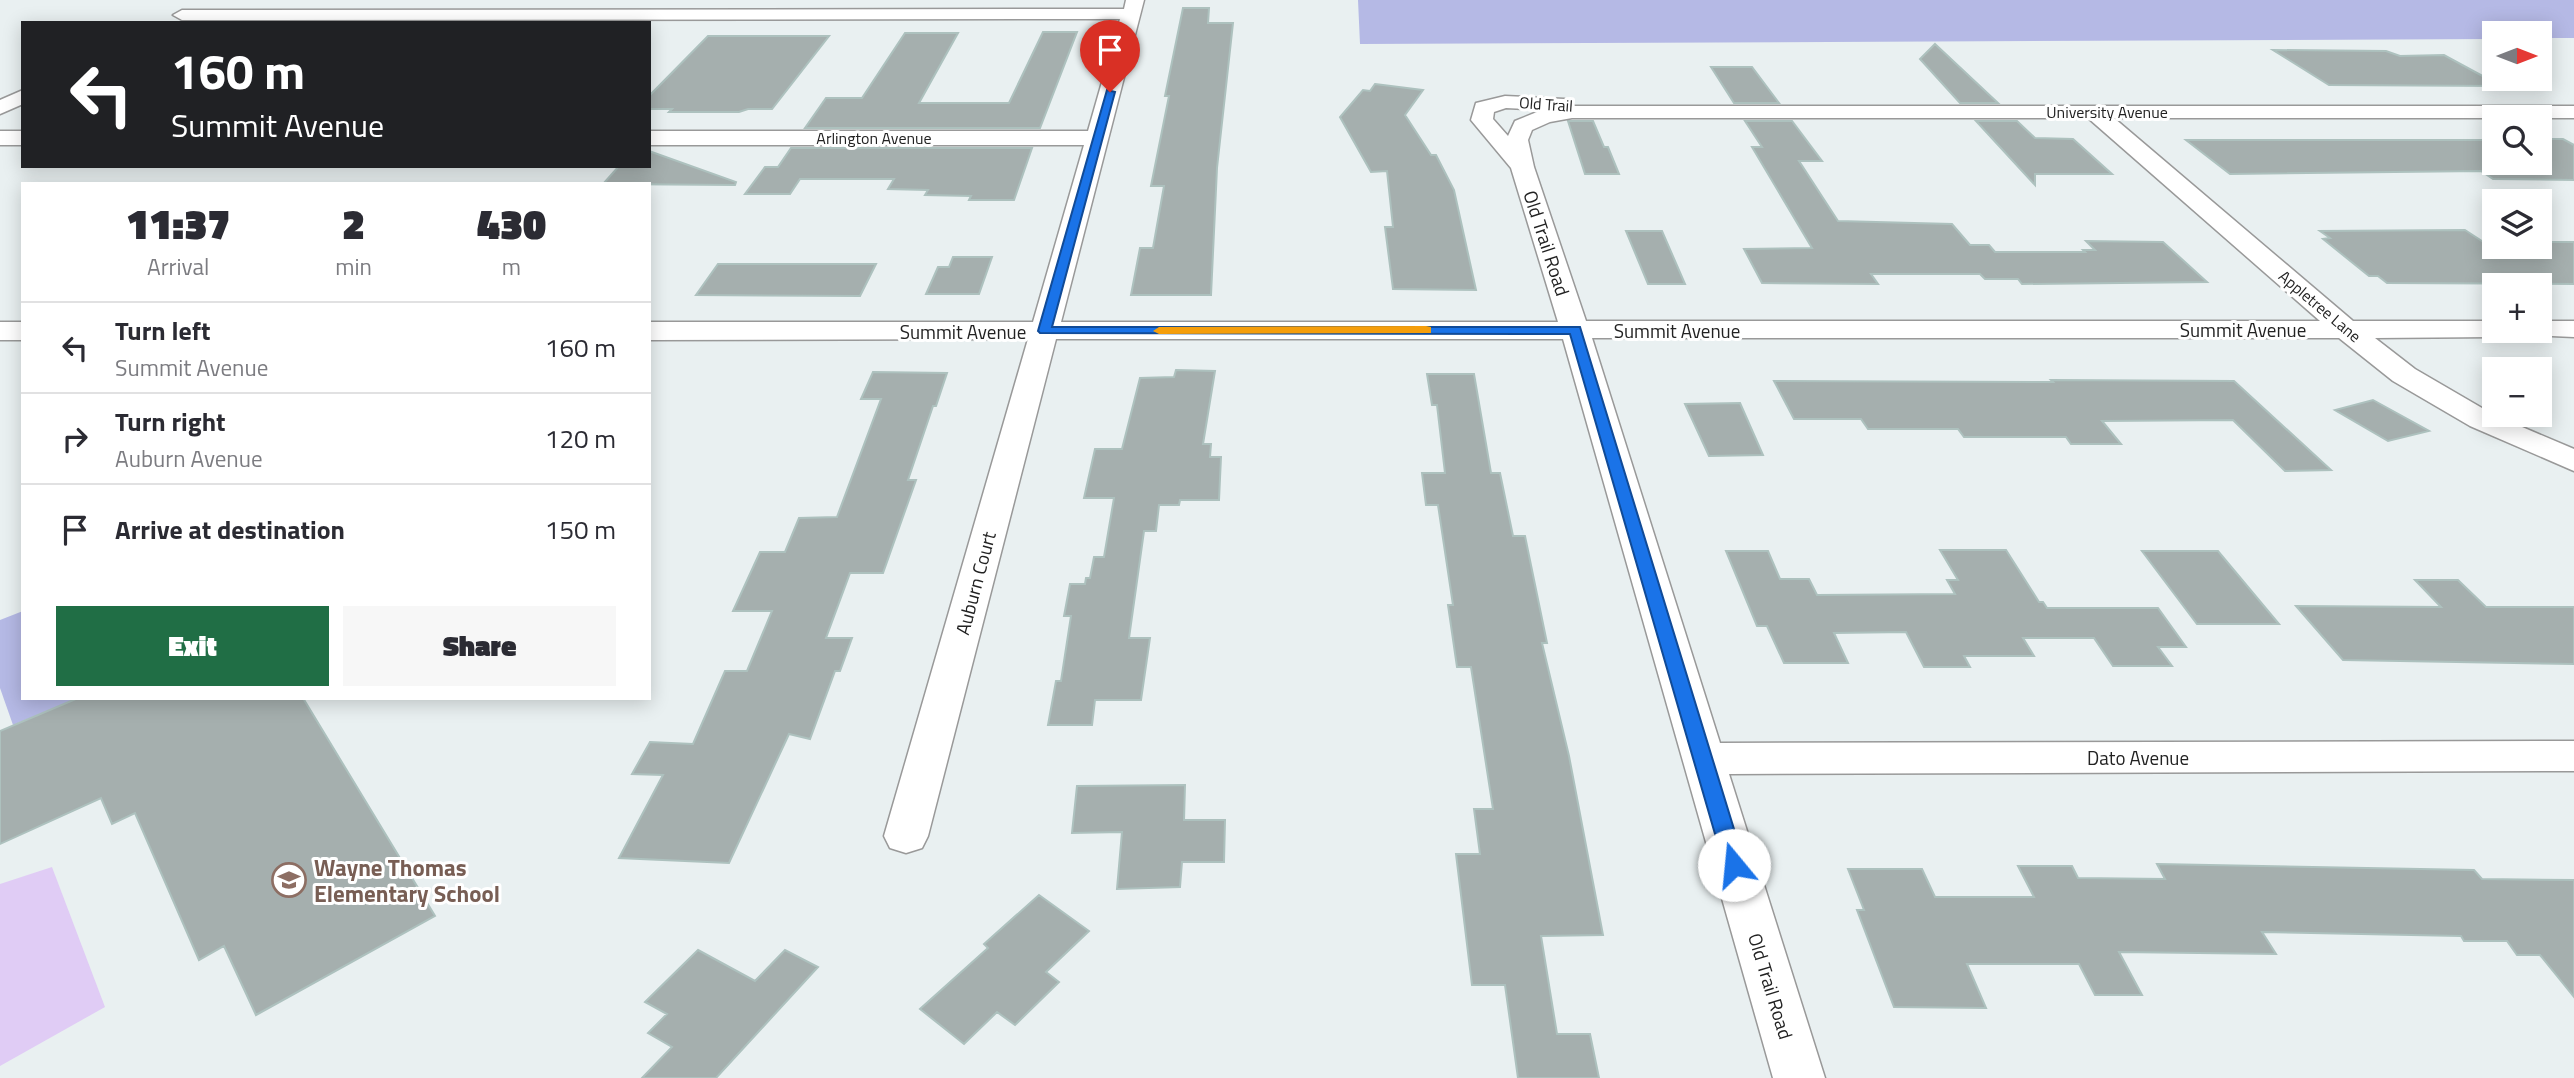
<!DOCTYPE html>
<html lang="en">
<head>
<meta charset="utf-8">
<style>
	:root { --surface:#fff; --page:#f7f7f7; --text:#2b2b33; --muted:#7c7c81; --line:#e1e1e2; --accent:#206e45 }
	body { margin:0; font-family:"Titillium Web",sans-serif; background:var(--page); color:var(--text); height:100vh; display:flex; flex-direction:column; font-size:26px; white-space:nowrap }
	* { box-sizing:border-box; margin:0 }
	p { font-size:23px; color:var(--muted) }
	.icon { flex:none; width:38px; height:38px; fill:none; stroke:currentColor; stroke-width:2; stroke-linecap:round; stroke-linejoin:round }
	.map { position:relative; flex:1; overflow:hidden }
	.sheet { position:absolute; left:21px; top:182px; width:630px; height:518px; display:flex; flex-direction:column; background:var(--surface); border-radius:0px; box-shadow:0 4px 18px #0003 }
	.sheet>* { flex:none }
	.hud { position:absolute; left:21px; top:21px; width:630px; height:147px; border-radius:0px; box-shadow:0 4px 18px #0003; background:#202124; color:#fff; overflow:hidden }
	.needle { width:46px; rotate:90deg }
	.tools { position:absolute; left:2482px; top:21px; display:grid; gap:14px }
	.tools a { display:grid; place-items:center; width:70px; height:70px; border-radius:0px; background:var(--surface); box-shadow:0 4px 18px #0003; font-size:35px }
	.pin { position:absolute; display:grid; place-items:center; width:60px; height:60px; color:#fff; margin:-72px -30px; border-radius:50% 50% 50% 0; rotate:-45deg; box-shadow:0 0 7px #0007 }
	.pin .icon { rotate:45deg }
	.me { position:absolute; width:77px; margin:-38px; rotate:343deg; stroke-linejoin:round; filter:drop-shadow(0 0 5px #0008) }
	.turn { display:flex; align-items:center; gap:24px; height:147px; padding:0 35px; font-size:32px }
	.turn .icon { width:91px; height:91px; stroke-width:2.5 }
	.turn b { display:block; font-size:49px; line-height:60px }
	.eta { display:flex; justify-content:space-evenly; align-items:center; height:119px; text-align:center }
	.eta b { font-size:42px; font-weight:800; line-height:49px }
	.action { display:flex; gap:14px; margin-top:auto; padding:14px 35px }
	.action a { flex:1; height:80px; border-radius:0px; background:var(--accent); color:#fff; font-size:28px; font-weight:800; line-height:80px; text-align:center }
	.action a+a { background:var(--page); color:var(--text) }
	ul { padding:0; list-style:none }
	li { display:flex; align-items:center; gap:21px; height:91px; padding:0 35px; border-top:2px solid var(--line) }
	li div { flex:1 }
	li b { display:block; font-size:26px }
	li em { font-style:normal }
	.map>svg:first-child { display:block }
	.grass { fill:#b5b9e5 }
	.park { fill:#e0ccf5 }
	.building { fill:#a5afae; stroke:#adc1be; stroke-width:2 }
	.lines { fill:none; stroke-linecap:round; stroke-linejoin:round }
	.minor-casing { stroke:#999; stroke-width:3 }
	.minor { fill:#fff; fill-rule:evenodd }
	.route { fill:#1a73e8; stroke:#114b97; stroke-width:2 }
	.slow { fill:#f59e0b }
	.labels { text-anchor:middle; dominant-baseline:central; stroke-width:6; stroke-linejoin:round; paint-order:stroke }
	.far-street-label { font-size:16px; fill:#222; stroke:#fff }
	.street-label { font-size:19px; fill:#222; stroke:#fff }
	.near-education-label { font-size:23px; font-weight:bold; fill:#785e54; stroke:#fff; text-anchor:start }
</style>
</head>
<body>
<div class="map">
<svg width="2574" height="1078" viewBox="0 0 2574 1078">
	<rect width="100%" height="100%" fill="#e9f0f1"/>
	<path class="grass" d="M1358,0H2574V38H2539V33H2494V39L1360,44Z
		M23,611V698H78L13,725L0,688V620Z"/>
	<path class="park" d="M52,867L105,1007L0,1066V884Z"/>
	<path class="building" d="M1183,8H1209L1208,23H1233L1217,168L1211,295H1131L1140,248H1153L1164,186H1151L1169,96H1165Z
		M1043,32H1077L1040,128H805L826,98H862L905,33H958L919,103H1009Z
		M708,36H829L772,109H748L739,112H669L672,109H649V96Z
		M1935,44L1998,103H1960L1920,59Z
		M2273,50L2386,51L2400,56L2444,55L2501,86L2329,85Z
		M1711,67H1752L1779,103H1734Z
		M1375,84L1423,90L1405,115L1431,155H1436L1454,190L1476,290L1393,289L1385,227H1393L1387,171L1371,172L1340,117L1363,90L1370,91Z
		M1568,121H1593L1604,147H1608L1619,174H1585Z
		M1745,121H1792L1822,161H1799L1838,221L1952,224L1970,245H1989L1995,252H2085L2083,250H2095L2086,241L2163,242L2207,282L2022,284L2018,279H1985L1980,274H1871L1878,284L1762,283L1744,249L1812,248L1752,147H1762Z
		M1976,121H2017L2035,138L2073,139L2112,174H2035V185Z
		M2488,139H2494V163H2539V139H2563L2574,145V180L2493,179L2481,171L2230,174L2186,140H2490Z
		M791,148H1032L1014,200H969L971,196L925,195L928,190L888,189L894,179H800L790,194H745L765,167H778Z
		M649,151L736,182L735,185L603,184L619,166H649Z
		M2465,230L2485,243H2494V247H2539V242H2574V284L2387,283L2378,276H2369L2323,239L2330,238L2320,231Z
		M1626,231H1662L1685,284H1648Z
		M953,257H992L979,294H926L938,267H949Z
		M718,264H876L860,296L696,295Z
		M1176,370L1215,371L1203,444H1211L1210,457H1221L1219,500H1180L1179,505H1159L1156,531H1144L1129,638H1150L1141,700H1095L1092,725H1048L1056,681H1061L1071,616H1064L1070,584H1085L1086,578H1090L1094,557H1104L1114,498H1084L1095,449H1122L1140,378L1174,377Z
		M873,372L947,373L936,406H933L908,480H916L883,573H850L826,638H852L840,671H835L810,739L789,734L729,863L619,858L663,775L632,774L650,742L693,744L725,671H747L772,611H733L760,552H785L799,518L837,517L881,399H861Z
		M1427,374H1474L1491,473H1500L1513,536H1525L1547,643H1542L1569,756L1603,935L1541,936L1557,1034H1590L1599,1078H1518L1505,985H1472L1456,854H1480L1474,809H1493L1471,667H1457L1448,605H1453L1438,505H1426L1422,473H1445L1437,405H1432Z
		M2051,380L2234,381L2331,470L2285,471L2233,420L2102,421L2121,444H2071L2066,437H1964L1958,429H1868L1861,419H1794L1774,381L2053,382Z
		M2373,400L2429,431L2388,441L2335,410Z
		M1740,403L1763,455L1709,456L1685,404Z
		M1940,550H2006L2039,602H2043L2047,608H2158L2186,647H2158L2172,666H2113L2094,638H2023L2034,656H1964L1970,667H1924L1906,632L1834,633L1848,663H1784L1767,626H1757L1726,551H1768L1780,579H1809L1817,595L1955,594L1947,580H1958Z
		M2142,551H2218L2279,624H2197Z
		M2415,580H2458L2486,607H2574V664L2343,660L2296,606L2441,607Z
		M78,698H303L435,916L256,1015L224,946L199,960L135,813L112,824L101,798L0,844V731Z
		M1185,785L1184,820H1225L1224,862H1182L1180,887L1117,889L1122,832L1072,833L1077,786Z
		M2157,864L2474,870L2482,879L2574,880V997L2540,955H2517L2507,941H2464L2461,936L2262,932L2276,954L2119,952L2142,995H2095L2079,964H1967L1986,1008L1894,1007L1857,910H1864L1848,869H1922L1935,897H2034L2018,866H2072L2078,878L2165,879Z
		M1039,895L1089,931L1046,972L1059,982L1015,1025L997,1012L964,1044L920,1009L988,948L984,944Z
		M698,950L755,981L785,950L818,967L716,1078H642L672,1047L648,1033L667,1014L645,1002Z"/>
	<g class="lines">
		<g class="minor-casing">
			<path id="minor" d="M1126,0H1144L1061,322H1558L1511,168L1471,120L1476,103L1505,96L1564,99L1571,101L1574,106H2574V118H2114L2353,321H2494V331H2507L2504,335L2494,337L2375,338L2415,369L2494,415L2574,449V471L2470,426L2393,381L2339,338H1592L1720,743L2574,741V771L1729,774L1825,1078H1773L1563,339H1056L928,836L922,848L906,853L890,848L884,836L1028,339L649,340V322H1033L1084,145H649V131H1088L1120,19L182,20L173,15L182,10L1124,9ZM1506,108L1542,110L1515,121L1508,136L1493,119L1494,112ZM1572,118H2088L2320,321H1586L1534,167L1528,140L1532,130L1550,122Z
				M23,90V104L0,114V100Z
				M0,131H23V145H0Z
				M2539,321H2574V337L2529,335L2526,331H2539Z
				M0,322H23V340H0Z"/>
		</g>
		<use href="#minor" class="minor"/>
	</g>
	<path class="route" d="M1107,90L1115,92L1052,327H1580L1745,865L1742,871L1734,873L1727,871L1724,865L1570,334L1040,333L1038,331Z"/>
	<path class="slow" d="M1426,326L1431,327V333L1159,334L1153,331L1159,327Z"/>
	<defs>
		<g id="school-ring" transform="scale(1.75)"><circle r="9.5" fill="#fff" stroke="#8d6e63" stroke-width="1.5"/><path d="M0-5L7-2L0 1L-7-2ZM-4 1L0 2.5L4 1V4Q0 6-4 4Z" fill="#8d6e63"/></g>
	</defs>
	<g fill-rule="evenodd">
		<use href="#school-ring" x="289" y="880"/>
	</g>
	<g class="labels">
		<g class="far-street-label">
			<text transform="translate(1546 104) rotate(4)">Old Trail</text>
			<text x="2107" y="112">University Avenue</text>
			<text x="874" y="138">Arlington Avenue</text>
			<text transform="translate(2320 306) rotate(40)">Appletree Lane</text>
		</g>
		<g class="street-label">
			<text transform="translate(1547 243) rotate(72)">Old Trail Road</text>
			<text x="2243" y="329">Summit Avenue</text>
			<text x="1677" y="330">Summit Avenue</text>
			<text x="963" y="331">Summit Avenue</text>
			<text transform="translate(975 583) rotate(-75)">Auburn Court</text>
			<text x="2138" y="757">Dato Avenue</text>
			<text transform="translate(1771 986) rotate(73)">Old Trail Road</text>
		</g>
		<g class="near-education-label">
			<text x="314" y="867">Wayne Thomas<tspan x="314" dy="26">Elementary School</tspan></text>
		</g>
	</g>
</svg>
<div class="tools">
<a><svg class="needle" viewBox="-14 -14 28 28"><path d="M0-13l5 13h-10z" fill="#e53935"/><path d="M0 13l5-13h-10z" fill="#7c7c81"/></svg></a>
<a><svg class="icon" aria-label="search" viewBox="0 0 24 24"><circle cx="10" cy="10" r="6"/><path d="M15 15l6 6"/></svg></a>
<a><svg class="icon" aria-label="layers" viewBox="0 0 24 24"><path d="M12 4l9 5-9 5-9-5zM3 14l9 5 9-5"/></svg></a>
<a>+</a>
<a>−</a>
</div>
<div class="pin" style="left:1110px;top:92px;background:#d93025"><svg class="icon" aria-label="arrive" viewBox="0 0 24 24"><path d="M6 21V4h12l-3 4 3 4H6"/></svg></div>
<svg class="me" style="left:1734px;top:865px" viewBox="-20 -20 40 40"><circle r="19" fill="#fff"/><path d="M0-13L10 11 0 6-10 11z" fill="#1a73e8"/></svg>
<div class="hud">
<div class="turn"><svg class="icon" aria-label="left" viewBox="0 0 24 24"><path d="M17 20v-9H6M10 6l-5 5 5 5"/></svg><div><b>160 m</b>Summit Avenue</div></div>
</div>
<section class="sheet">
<div class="eta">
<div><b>11:37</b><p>Arrival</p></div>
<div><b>2</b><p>min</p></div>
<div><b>430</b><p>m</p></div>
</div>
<ul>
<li><svg class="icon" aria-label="left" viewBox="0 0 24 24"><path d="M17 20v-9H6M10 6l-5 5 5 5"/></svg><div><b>Turn left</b><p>Summit Avenue</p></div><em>160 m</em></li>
<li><svg class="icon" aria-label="right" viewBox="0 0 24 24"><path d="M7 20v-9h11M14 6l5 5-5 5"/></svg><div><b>Turn right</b><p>Auburn Avenue</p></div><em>120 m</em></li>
<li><svg class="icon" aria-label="arrive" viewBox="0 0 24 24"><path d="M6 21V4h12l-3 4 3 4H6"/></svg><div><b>Arrive at destination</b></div><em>150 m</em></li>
</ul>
<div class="action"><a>Exit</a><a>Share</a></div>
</section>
</div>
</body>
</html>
